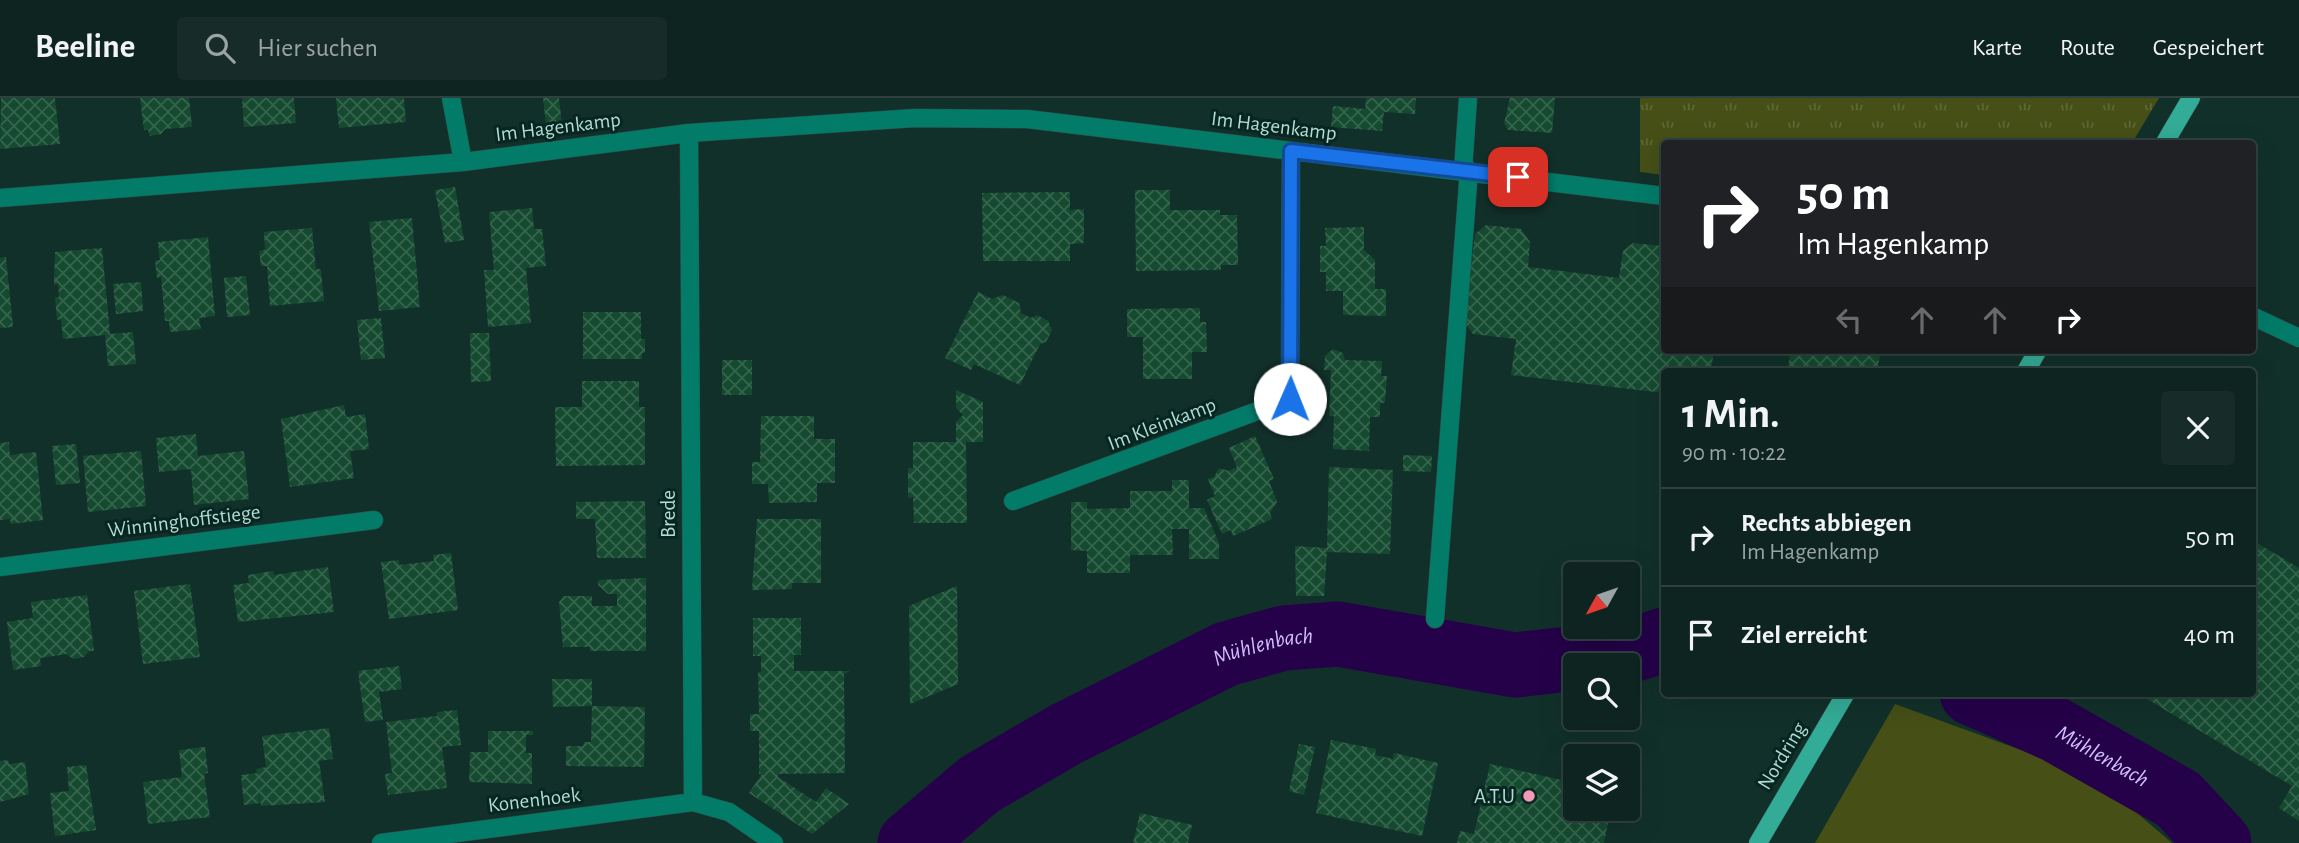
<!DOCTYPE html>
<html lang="de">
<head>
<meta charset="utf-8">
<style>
	:root { --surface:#0e2420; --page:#172c29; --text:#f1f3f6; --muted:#9ba4a5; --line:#2e413e }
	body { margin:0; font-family:"Alegreya Sans",sans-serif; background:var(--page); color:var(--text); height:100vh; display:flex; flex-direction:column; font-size:26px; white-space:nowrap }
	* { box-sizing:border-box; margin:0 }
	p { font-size:23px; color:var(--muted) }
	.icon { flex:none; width:38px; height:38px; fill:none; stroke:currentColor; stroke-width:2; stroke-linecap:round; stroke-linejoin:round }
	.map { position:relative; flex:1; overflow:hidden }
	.panel { position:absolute; left:1661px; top:270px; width:595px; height:329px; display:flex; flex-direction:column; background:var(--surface); border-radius:7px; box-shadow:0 7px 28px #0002,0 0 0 2px var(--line) }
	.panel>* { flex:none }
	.hud { position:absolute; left:1661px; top:42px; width:595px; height:214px; border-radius:7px; box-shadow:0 7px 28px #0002,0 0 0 2px var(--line); background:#202124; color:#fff; overflow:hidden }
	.needle { width:46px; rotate:230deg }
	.fabs { position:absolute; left:1563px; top:464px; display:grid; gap:14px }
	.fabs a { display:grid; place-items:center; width:77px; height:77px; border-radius:7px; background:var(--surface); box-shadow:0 7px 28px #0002,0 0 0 2px var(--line); font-size:35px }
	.pin { position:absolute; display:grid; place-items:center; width:60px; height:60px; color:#fff; margin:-30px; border-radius:14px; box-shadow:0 4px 10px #0006 }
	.me { position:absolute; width:77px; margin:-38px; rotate:1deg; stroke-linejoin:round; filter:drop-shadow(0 0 5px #0008) }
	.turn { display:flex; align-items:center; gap:24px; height:147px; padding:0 21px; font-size:32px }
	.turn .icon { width:91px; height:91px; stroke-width:2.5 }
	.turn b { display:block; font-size:49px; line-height:60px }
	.lanes { display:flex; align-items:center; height:66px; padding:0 21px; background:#0003; justify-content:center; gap:35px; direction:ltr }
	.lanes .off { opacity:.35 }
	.round { display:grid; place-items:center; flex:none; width:74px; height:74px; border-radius:7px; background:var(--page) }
	.summary { display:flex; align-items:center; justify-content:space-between; height:119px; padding:0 21px }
	h1 { font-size:42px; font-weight:700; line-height:52px }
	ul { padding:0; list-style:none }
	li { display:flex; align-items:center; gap:21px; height:98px; padding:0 21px; border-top:2px solid var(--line) }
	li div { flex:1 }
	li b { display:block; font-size:26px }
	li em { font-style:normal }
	header { display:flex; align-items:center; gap:42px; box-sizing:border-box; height:98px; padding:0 35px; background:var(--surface); border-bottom:2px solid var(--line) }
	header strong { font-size:33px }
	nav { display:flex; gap:38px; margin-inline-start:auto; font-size:24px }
	.search { width:490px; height:63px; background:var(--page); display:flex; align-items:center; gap:18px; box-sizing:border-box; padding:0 24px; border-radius:7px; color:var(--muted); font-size:26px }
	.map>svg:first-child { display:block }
	.grass { fill:#454f16 }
	.park { fill:url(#park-tufts) }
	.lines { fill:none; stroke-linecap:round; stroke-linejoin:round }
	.river { stroke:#250149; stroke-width:65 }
	.building { fill:url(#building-cross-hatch) }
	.service-casing { stroke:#2e4b45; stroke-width:19 }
	.minor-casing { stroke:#2e4b45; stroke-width:19 }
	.primary-casing { stroke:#2e4b45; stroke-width:19 }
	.service { stroke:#027b69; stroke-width:18 }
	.minor { stroke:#027b69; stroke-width:18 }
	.primary { stroke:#33ac97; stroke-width:18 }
	.route-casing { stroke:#114b97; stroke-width:18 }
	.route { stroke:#1a73e8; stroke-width:12 }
	.poi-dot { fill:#f09ab7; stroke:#072621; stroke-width:2.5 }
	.labels { text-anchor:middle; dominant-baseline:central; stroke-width:6; stroke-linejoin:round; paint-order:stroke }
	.street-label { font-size:21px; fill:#b1dcd2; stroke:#072621 }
	.poi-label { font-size:21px; fill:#b1dcd2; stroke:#072621; text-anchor:end }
	.water-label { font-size:23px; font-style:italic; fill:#d1befd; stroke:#072621 }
</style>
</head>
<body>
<header>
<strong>Beeline</strong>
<div class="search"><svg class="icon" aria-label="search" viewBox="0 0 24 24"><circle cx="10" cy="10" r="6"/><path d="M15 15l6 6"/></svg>Hier suchen</div>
<nav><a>Karte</a><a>Route</a><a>Gespeichert</a></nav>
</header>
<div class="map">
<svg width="2299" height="745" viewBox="0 0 2299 745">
	<defs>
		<pattern id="park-tufts" width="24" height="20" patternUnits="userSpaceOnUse" patternTransform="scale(1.75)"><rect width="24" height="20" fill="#454f16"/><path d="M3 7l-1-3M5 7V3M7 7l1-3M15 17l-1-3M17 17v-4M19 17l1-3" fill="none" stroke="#5d6837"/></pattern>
		<pattern id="building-cross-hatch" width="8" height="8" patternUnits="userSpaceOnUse" patternTransform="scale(1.75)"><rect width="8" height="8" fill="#154a30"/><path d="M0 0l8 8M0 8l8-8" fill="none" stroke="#35644d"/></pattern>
	</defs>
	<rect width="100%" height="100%" fill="#12302a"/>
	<path class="grass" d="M1895,606L2095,679L2172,745H1815Z"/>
	<path class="park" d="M1640,0H2159L2132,45L1664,46V77L1640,74Z"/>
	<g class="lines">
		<g class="river">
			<path id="s1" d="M1972,595L2056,632L2178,701L2219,745"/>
			<path id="s2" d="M910,745L980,686L1066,636L1226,556L1284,540L1338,536L1515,567L1622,555L1664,542"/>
		</g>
	</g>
	<path class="building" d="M1,0H55L60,46L0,51Z
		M140,0H189L192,29L165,31L161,36L150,38L148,32H144Z
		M242,0H294L296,25L244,29Z
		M336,0H404L406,24L339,30Z
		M543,0H559L562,26L546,27Z
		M1366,0H1416L1415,16L1384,14L1382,33L1331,29L1333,8L1365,11Z
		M1510,0H1555L1552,35L1508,32L1504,25Z
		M455,89L464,142L445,145L435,92Z
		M1135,92H1170V112H1220V117H1237L1238,167H1221V172L1136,173Z
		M1070,94V112L1084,111V145L1070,146V163H983L982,95Z
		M532,110L534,131H542L546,168L526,170L531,225L488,229L484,172H494L489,114Z
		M412,120L420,209L379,213L369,124Z
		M1486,127L1521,131L1530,144L1528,169L1619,180L1623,153L1633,145L1664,148V252H1714L1711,273H1664V295L1511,277L1516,241L1473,236L1464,224L1475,136Z
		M1364,129V152L1375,162V191H1386V218L1343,217V193H1326V174H1320V148H1326L1325,130Z
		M312,130L316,171H321L324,203L270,208L267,168H261L259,153L265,152L264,134Z
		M208,139L215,218L199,220L201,231L170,234L169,223H165L161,179L157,180L155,163L160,162L158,144Z
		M102,150L110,236L133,234L136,266L108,268L105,237L63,241L61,221L57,222L55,199H59L58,186L54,187L55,154Z
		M6,159L13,229L0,230V160Z
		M246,178L250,217L227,219L224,180Z
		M141,184L143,213L116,216L113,186Z
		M978,194L992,201L1003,197L1019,205L1021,215L1031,220L1037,217L1048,223L1052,232L1046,244L1040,246L1020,287L974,266L971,272L945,260Z
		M1200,210V224H1206L1207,254H1192V281H1143V239H1127V211Z
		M583,214H641V241H645V255H642V261H583Z
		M381,220L385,260L361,262L357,222Z
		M470,235H489L491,283L471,284Z
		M1333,251L1343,255L1345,262L1382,263L1381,278H1387L1385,305H1380V319H1370L1369,353L1333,351L1334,318H1329L1331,272H1324L1325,258Z
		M1791,252H1881L1877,273H1787Z
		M722,262H752V297H722Z
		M582,283H639V309H645V367L556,368L555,309H582Z
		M956,292L983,304V344H966L967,425H914L913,399L908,400V370H913V344H956V324L963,317L956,310Z
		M344,307L346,319L365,316L369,351L350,353L354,380L290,389L281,321Z
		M761,318H814V341H835V385H817V404L769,405L768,386H752V364H760Z
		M196,336L198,358L244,353L249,401L194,407L191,371L159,374L156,340Z
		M1255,338L1274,381L1269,383L1277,404L1270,415L1272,421L1233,438L1231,432L1222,436L1207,402L1215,398L1208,381L1214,379L1219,370L1229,373L1237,369L1229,350Z
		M9,344L10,357L36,354L43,422L11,426L10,421L0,422V345Z
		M76,346L80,385L56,387L52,348Z
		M141,353L146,408L88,414L83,358Z
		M1403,357L1432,358L1431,374L1403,373Z
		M1329,369L1393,372L1390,456L1327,454L1324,498H1296L1295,448L1327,450Z
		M1172,382H1189V410H1204L1219,445V461H1189V431H1172L1173,457H1130V475H1087V453L1071,452V404H1087V411L1130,410V393H1172Z
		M645,403L646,460H597L595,421H576V404Z
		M757,421H821V485H792V491L752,492Z
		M2252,442L2299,470V723L2279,710L2292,688L2137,595H2252Z
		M451,455L458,512L389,521L381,464L399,462V467L434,463L433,457Z
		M328,469L334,514L238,524L233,487L249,485L248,477L273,473L274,477Z
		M646,480V553H590V549H563L559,504L564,498H592V508H617V496H608L598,487V482Z
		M190,486L200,559L143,566L134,493Z
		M957,488L958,586L910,606L909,508Z
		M87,497L94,553H89L84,559L73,561L67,556L40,560L41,568L13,572L7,524L33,520L31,504Z
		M753,520H801V557H794V573H850L844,576L845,675L778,676V679L816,704L826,690L849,706L812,736L749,695L762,676H759V633H750V616H759L758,574H761V558H753Z
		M399,568L402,591L379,594L383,622L365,624L358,573Z
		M552,581H592V608L645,609L644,669L566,668V648H583L584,644H591L592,608L553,609Z
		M457,612L461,647L442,649L447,690L388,697L385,676L392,675L386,624L437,618V614Z
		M329,630L333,661L319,663L325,704L261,708L259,689L260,705L244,707L241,677L257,675L256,671L266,669L262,638Z
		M488,633H533V637H526V655H532V686L469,684L470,654H488Z
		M1331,642L1376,651L1375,657L1393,661L1394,655L1438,665L1422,738L1316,715Z
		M1299,646L1315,649L1304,697L1289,693Z
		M205,649L208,675L204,676L210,719L148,726L143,684L182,679L179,652Z
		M8,662L9,666L25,664L29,696L0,704V663Z
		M1490,666L1575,685V710H1611L1604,745H1457L1460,733L1474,736Z
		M86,667L96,732L55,738L50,695L69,693L67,669Z
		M1140,715L1192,727L1188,745H1133Z"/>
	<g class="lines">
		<g class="service-casing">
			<path id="service" d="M1435,521L1469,72"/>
		</g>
		<g class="minor-casing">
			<path id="minor" d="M451,0L463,64
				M689,35L693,704L729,714L774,745
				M1463,72L1468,0
				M0,100L463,64L689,35L915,20L1027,21L1664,98
				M2252,218L2299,240
				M1013,403L1290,301L1291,53
				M0,469L374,422
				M381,745L693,704"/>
		</g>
		<g class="primary-casing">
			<path id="primary" d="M2164,46L2191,0
				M2026,273L2038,252
				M1758,745L1846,595"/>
		</g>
		<use href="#service" class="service"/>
		<use href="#minor" class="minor"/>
		<use href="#primary" class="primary"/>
	</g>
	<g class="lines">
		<g class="route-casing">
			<path id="route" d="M1290,301L1291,53L1518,79"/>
		</g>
		<use href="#route" class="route"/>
	</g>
	<circle class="poi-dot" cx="1529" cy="698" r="7"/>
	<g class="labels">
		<g class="street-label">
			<text transform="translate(1274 28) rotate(7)">Im Hagenkamp</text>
			<text transform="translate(558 29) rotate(-7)">Im Hagenkamp</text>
			<text transform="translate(1162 326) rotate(-21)">Im Kleinkamp</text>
			<text transform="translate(668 416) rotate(-90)">Brede</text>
			<text transform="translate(184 423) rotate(-7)">Winninghoffstiege</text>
			<text transform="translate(1782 658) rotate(-59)">Nordring</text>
			<text transform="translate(534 702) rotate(-7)">Konenhoek</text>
		</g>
		<g class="poi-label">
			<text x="1515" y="698">A.T.U</text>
		</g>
		<g class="water-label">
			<text stroke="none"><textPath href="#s2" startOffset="408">Mühlenbach</textPath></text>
			<text stroke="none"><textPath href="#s1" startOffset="145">Mühlenbach</textPath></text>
		</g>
	</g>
</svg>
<div class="fabs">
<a><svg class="needle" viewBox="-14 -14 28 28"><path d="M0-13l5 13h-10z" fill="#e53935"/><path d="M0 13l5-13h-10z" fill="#9ba4a5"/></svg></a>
<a><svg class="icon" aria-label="search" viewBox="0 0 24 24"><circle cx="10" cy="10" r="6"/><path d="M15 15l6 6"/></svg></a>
<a><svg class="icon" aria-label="layers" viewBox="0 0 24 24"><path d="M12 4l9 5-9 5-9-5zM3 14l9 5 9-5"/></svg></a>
</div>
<div class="pin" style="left:1518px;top:79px;background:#d93025"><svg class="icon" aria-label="arrive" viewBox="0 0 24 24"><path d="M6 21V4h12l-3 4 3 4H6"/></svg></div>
<svg class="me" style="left:1290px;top:301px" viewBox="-20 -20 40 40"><circle r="19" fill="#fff"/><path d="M0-13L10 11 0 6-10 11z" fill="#1a73e8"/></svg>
<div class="hud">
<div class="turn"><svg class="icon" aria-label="right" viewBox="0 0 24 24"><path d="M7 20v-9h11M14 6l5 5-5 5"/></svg><div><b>50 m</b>Im Hagenkamp</div></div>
<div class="lanes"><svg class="icon off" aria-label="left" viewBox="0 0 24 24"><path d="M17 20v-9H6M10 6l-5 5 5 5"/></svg><svg class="icon off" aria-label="ahead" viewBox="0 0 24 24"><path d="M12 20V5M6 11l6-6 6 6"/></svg><svg class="icon off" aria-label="ahead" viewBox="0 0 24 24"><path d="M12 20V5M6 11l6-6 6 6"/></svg><svg class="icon" aria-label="right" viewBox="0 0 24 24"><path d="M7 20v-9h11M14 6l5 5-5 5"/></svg></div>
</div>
<section class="panel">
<div class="summary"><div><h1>1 Min.</h1><p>90 m · 10:22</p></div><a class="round"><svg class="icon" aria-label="close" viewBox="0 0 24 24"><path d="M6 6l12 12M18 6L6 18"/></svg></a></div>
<ul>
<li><svg class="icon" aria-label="right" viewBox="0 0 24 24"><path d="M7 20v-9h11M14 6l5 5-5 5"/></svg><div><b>Rechts abbiegen</b><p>Im Hagenkamp</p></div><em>50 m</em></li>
<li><svg class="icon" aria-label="arrive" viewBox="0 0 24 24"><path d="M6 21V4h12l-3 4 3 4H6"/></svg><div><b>Ziel erreicht</b></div><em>40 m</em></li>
</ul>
</section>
</div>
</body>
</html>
